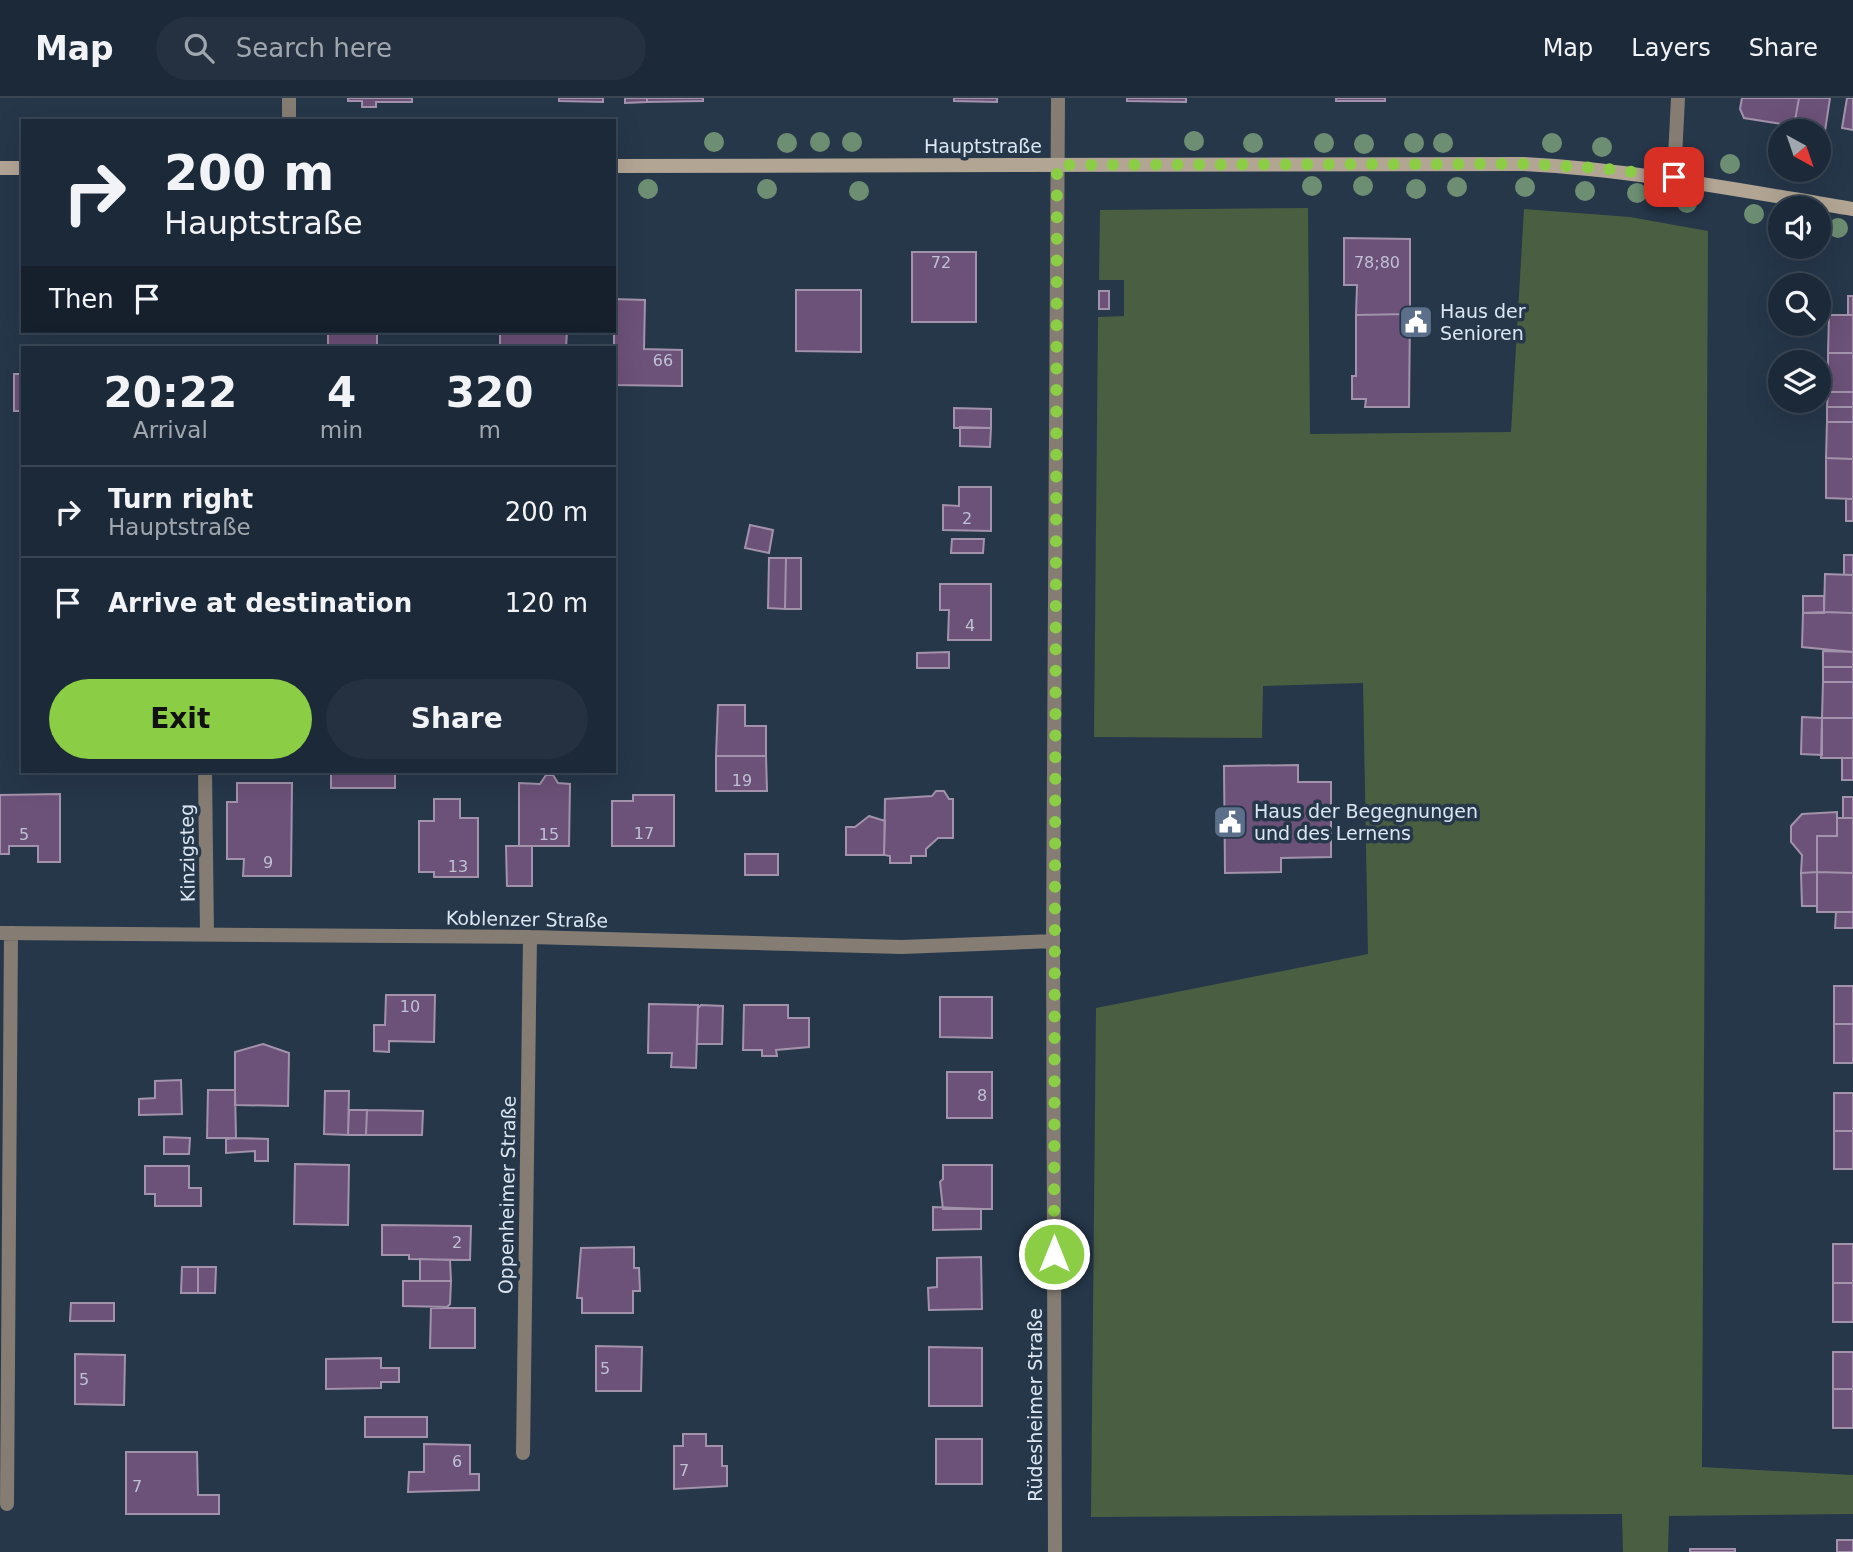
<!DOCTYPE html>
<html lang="en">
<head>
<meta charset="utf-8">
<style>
	:root { --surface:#1c2938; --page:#253140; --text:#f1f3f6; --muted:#a0a6ae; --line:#3a4553; --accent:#8bce46 }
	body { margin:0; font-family:"DejaVu Sans",sans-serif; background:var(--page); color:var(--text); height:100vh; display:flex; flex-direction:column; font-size:26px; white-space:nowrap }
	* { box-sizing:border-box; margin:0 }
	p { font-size:23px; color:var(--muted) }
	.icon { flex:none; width:38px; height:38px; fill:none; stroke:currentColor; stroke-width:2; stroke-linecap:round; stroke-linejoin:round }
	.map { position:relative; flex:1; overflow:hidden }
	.details { position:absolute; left:21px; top:248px; width:595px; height:427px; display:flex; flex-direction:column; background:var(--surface); border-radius:0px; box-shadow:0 7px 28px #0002,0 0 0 2px var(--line) }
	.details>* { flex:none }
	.banner { position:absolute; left:21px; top:21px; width:595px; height:214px; border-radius:0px; box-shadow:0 7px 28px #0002,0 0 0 2px var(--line); background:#1c2938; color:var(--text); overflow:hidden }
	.needle { width:46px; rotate:140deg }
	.tools { position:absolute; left:1768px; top:21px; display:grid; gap:14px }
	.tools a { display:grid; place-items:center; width:63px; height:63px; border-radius:50%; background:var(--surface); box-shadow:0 7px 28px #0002,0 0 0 2px var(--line); font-size:35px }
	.pin { position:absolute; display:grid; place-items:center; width:60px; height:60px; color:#fff; margin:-30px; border-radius:14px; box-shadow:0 4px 10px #0006 }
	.me { position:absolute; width:77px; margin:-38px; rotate:0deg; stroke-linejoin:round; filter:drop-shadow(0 0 5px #0008) }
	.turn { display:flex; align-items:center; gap:24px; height:147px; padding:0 28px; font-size:32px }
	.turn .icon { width:91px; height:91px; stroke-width:2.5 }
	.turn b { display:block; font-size:49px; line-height:60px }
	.then { display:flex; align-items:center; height:66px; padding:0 28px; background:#0003; gap:14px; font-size:26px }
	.eta { display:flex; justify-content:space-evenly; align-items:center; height:119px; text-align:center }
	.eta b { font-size:42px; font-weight:700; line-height:49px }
	.cta { display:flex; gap:14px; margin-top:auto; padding:14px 28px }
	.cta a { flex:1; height:80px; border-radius:42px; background:var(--accent); color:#111; font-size:28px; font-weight:700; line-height:80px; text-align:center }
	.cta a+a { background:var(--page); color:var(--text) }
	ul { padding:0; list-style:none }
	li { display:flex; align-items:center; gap:21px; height:91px; padding:0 28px; border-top:2px solid var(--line) }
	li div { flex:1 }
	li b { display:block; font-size:26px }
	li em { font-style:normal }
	header { display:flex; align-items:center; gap:42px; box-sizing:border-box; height:98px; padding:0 35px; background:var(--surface); border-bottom:2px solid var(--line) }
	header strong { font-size:33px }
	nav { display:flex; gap:38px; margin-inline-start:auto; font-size:24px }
	.search { width:490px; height:63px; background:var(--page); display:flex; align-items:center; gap:18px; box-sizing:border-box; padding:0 24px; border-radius:38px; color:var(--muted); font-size:26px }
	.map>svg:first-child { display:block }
	.green { fill:#4a5e42 }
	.building { fill:#6c5178; stroke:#a292ab; stroke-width:2 }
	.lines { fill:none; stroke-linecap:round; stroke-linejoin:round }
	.lane { stroke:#857d73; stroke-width:14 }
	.street { stroke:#857d73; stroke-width:14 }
	.secondary { stroke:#b2a594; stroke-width:14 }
	.tree { fill:#6d8e73 }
	.route { stroke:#8bce46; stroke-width:12; stroke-dasharray:0 21.6 }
	.labels { text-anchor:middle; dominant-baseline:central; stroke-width:7; stroke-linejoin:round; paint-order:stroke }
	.number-label { font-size:16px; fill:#bfc1d4 }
	.street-label { font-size:19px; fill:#dbe6f2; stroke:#26374a }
	.poi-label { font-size:19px; fill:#dbe6f2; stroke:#26374a; text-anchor:start }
</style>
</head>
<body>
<header>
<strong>Map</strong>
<div class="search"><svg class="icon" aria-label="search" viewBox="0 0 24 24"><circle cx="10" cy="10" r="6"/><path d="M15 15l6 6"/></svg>Search here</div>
<nav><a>Map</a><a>Layers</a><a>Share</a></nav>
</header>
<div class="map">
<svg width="1853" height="1454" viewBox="0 0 1853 1454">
	<rect width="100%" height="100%" fill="#26374a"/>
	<path class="green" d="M1308,110L1310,336L1511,334L1524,111L1630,119L1708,133L1702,1369L1853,1377V1416L1669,1418L1668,1454H1623L1622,1416L1091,1419L1096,910L1368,856L1363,585L1263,588L1262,640L1094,639L1098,219L1124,218V182H1099L1100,112Z"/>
	<path class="building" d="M348,0H412V4H376V9H362V3H348Z
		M559,0H603V4L559,3Z
		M625,0H647V4L625,5Z
		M647,0H703V3L647,4Z
		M954,0H997V4L954,3Z
		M1127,0H1186V4L1127,3Z
		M1336,0H1385V3H1336Z
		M1742,0H1799L1794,28L1744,20L1740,11Z
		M1799,0H1830L1825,33L1794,28Z
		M1847,0H1853V32L1842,30Z
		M1344,140L1410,141V216L1356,217L1357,187H1344Z
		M912,154H976V224H912Z
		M796,192H861V254L796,253Z
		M1099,193H1109V211H1099Z
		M1848,198H1853V217H1848Z
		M614,201L645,202L644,251L682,252V288L614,287Z
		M1410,216L1409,309H1365L1366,301H1352V278H1356V217Z
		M1829,217H1853V255H1828Z
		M328,233H377V250H328Z
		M500,233H567L566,250H500Z
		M1828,255H1853V294H1828Z
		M14,276H23V313H14Z
		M1828,294H1853V309H1827Z
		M1827,309H1853V324H1827Z
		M954,310L991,311V330H954Z
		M1827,324H1853V361L1826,360Z
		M960,329L991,330L990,349L960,348Z
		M1826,360L1853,361V401L1826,400Z
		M959,389H991V433L943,432V407L959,408Z
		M1846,401H1853V423H1846Z
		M750,427L773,432L769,455L745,450Z
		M952,441H984L983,455H951Z
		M1844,457H1853V477H1844Z
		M769,460H786L785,511L768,510Z
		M786,460H801V511H785Z
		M1825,476L1853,477V515L1824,514Z
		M940,486H991V542H948L949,512H940Z
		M1803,498H1824V515H1803Z
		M1824,514L1853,515V554L1802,549L1803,515Z
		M1823,553L1853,554V569H1823Z
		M949,554V570H917V555Z
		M1823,569H1853V584H1823Z
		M1823,584H1853V620H1822Z
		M718,607H745V628H766V658H716Z
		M1802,619L1822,620V657L1801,656Z
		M1822,620H1853V660H1821Z
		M716,658H766L767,693H716Z
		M1842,660H1853V682H1842Z
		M1298,667V684H1331V759L1281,760V774L1225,775L1224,668Z
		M331,674H395V690H331Z
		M546,677H553L558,685L570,686L569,748H519V685L540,686Z
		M237,685H292L291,778H243L244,761H227V704H237Z
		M936,693H944L949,701H953V740H938L926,751V758H911V765H890V758L884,757L885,701L932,698Z
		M60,696V764H38V748H9V756H0V697Z
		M633,697H674V748H612V703H633Z
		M1843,699H1853V720H1843Z
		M434,701H460V720H478V779H434V774H419V723H434Z
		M1837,714V738H1817V774L1801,775L1802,757L1791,744V728L1802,716Z
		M869,718L885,723L884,757H846V729H855Z
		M1837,720H1853V775L1817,774V738H1837Z
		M506,748H532V788H507Z
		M745,756H778V777H745Z
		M1817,774V808H1802L1801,775Z
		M1817,774L1853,775V814H1817Z
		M1836,814H1853V830H1835Z
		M1834,888H1853V926H1834Z
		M386,897H435L434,944L389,943V954L374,953V927H385Z
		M940,899H992V940L940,939Z
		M649,906L698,907L696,970L671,969L672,955H648Z
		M701,907L723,908L722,946H697L698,910Z
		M744,907H788V920H809V949L776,952L777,958H762V952H743Z
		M1834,926H1853V965H1834Z
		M263,946L289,955L288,1008L235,1007V954Z
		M947,974H992V1020H947Z
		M181,982L182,1016L139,1017V1001L155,1000V983Z
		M208,992H235L236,1040H207Z
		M325,993H349L348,1037L324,1036Z
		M1834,995H1853V1033H1834Z
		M349,1012H367L366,1037H348Z
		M367,1012L423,1013L422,1037H366Z
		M1834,1033H1853V1071H1834Z
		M164,1039L190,1040L189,1056H164Z
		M236,1040L268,1041V1063H255V1053L226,1055V1041Z
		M295,1066L349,1067L348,1127L294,1126Z
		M943,1067H992V1111H943L940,1084L943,1081Z
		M145,1068H189V1090H201V1108H155V1096H145Z
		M933,1109L981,1111V1131L933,1132Z
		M382,1127L471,1128L470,1162L409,1161V1157H382Z
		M1833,1146H1853V1185H1833Z
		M634,1149V1170H639L640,1193H633V1215H582V1200H577L581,1150Z
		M981,1159L982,1211L929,1212L928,1190L937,1189V1160Z
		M420,1161L450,1162L451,1183H420Z
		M182,1169H198V1195H181Z
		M198,1169H216L215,1195H198Z
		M403,1183H451L450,1206L447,1209L403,1208Z
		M1833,1185H1853V1224H1833Z
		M71,1205H114V1223H70Z
		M431,1210H475V1250H430Z
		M596,1248L642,1249L641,1293H596Z
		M929,1249L982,1250V1308H929Z
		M1833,1254H1853V1291H1833Z
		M75,1256L125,1257L124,1307L75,1306Z
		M381,1260V1270H399V1284H381V1290L326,1291V1261Z
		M1833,1291H1853V1330H1833Z
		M365,1319H427V1339H365Z
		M683,1336H706V1348H722V1368H727V1388L674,1391V1348H683Z
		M936,1341H982V1386H936Z
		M424,1346L470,1347V1376H479V1392L408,1394L409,1374H424Z
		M126,1354H197L198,1397H219V1416H126Z
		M1837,1442H1853V1454H1837Z
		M1690,1451H1735V1454H1690Z"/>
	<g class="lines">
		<path class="lane" d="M205,674L207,836"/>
		<path class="street" d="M289,23V0
			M1674,79L1678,0
			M0,835L530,839L902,849L1053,843
			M523,1355L530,839
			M7,1406L11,835
			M1055,1454L1053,843L1058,0"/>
		<path class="secondary" d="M614,68L1524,66C1636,72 1743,93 1853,111
			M0,70H23"/>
	</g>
	<g class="tree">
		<circle cx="1194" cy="43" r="10"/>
		<circle cx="714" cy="44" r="10"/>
		<circle cx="820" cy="44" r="10"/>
		<circle cx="852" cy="44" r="10"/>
		<circle cx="787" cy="45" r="10"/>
		<circle cx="1253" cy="45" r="10"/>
		<circle cx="1324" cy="45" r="10"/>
		<circle cx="1414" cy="45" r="10"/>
		<circle cx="1443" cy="45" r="10"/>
		<circle cx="1552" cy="45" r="10"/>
		<circle cx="1364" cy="46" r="10"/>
		<circle cx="1602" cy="49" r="10"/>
		<circle cx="1730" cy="66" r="10"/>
		<circle cx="1312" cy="88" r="10"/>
		<circle cx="1363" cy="88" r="10"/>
		<circle cx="1457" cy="89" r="10"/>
		<circle cx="1525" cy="89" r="10"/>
		<circle cx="648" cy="91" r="10"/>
		<circle cx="767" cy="91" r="10"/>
		<circle cx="1416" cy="91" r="10"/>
		<circle cx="859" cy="93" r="10"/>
		<circle cx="1585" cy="93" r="10"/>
		<circle cx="1637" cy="95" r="10"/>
		<circle cx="1687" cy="105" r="10"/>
		<circle cx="1754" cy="116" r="10"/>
		<circle cx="1838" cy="130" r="10"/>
	</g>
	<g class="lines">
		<path class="route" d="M1054,1156L1057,67L1524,66L1599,70L1674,79"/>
	</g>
	<defs>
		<g id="civic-square" transform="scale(1.75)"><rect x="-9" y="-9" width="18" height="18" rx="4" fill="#5c6f8a" stroke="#26374a"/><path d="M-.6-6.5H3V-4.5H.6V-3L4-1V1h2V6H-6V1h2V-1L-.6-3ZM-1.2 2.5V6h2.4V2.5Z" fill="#fff"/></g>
	</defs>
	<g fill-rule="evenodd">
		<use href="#civic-square" x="1416" y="224"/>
		<use href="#civic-square" x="1230" y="724"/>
	</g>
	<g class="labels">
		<g class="number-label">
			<text x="941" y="164">72</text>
			<text x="1377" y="164">78;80</text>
			<text x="663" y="262">66</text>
			<text x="967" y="420">2</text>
			<text x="970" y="527">4</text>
			<text x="742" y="682">19</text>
			<text x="644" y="735">17</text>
			<text x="24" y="736">5</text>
			<text x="549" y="736">15</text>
			<text x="268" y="764">9</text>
			<text x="458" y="768">13</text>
			<text x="410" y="908">10</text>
			<text x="982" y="997">8</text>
			<text x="457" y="1144">2</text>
			<text x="605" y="1270">5</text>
			<text x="84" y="1281">5</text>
			<text x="457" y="1363">6</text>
			<text x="684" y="1372">7</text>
			<text x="137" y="1388">7</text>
		</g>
		<g class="street-label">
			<text x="983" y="48">Hauptstraße</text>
			<text transform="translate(187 755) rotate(-91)">Kinzigsteg</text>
			<text transform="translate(527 821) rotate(1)">Koblenzer Straße</text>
			<text transform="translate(507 1097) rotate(-89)">Oppenheimer Straße</text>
			<text transform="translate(1035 1307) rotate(-90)">Rüdesheimer Straße</text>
		</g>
		<g class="poi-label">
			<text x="1440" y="213">Haus der<tspan x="1440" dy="22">Senioren</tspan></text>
			<text x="1254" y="713">Haus der Begegnungen<tspan x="1254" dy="22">und des Lernens</tspan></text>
		</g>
	</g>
</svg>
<div class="tools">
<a><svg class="needle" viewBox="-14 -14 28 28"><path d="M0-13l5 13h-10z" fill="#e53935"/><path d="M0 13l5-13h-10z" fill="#a0a6ae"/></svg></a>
<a><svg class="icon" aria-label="sound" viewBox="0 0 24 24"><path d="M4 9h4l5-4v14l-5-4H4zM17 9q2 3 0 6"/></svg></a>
<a><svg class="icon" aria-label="search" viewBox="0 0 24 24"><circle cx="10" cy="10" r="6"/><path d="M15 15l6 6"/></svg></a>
<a><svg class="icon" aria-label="layers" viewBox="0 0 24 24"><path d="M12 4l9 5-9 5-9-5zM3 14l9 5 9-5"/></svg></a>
</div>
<div class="pin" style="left:1674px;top:79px;background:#d93025"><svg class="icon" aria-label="arrive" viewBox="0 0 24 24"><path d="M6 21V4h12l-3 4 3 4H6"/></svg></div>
<svg class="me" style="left:1054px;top:1156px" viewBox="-20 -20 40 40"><circle r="17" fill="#8bce46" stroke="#fff" stroke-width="3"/><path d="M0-11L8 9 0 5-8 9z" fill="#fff"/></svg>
<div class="banner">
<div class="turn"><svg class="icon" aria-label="right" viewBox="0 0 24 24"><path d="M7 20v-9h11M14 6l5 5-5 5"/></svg><div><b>200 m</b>Hauptstraße</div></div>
<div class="then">Then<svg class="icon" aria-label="arrive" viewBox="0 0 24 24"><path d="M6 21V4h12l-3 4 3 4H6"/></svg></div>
</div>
<section class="details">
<div class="eta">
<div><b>20:22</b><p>Arrival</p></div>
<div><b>4</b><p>min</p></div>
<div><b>320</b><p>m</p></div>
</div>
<ul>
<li><svg class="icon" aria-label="right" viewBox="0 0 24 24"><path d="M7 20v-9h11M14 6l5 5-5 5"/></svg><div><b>Turn right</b><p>Hauptstraße</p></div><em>200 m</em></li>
<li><svg class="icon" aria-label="arrive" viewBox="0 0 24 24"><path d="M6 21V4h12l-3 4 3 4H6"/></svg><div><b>Arrive at destination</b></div><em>120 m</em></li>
</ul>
<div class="cta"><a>Exit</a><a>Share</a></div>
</section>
</div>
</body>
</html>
